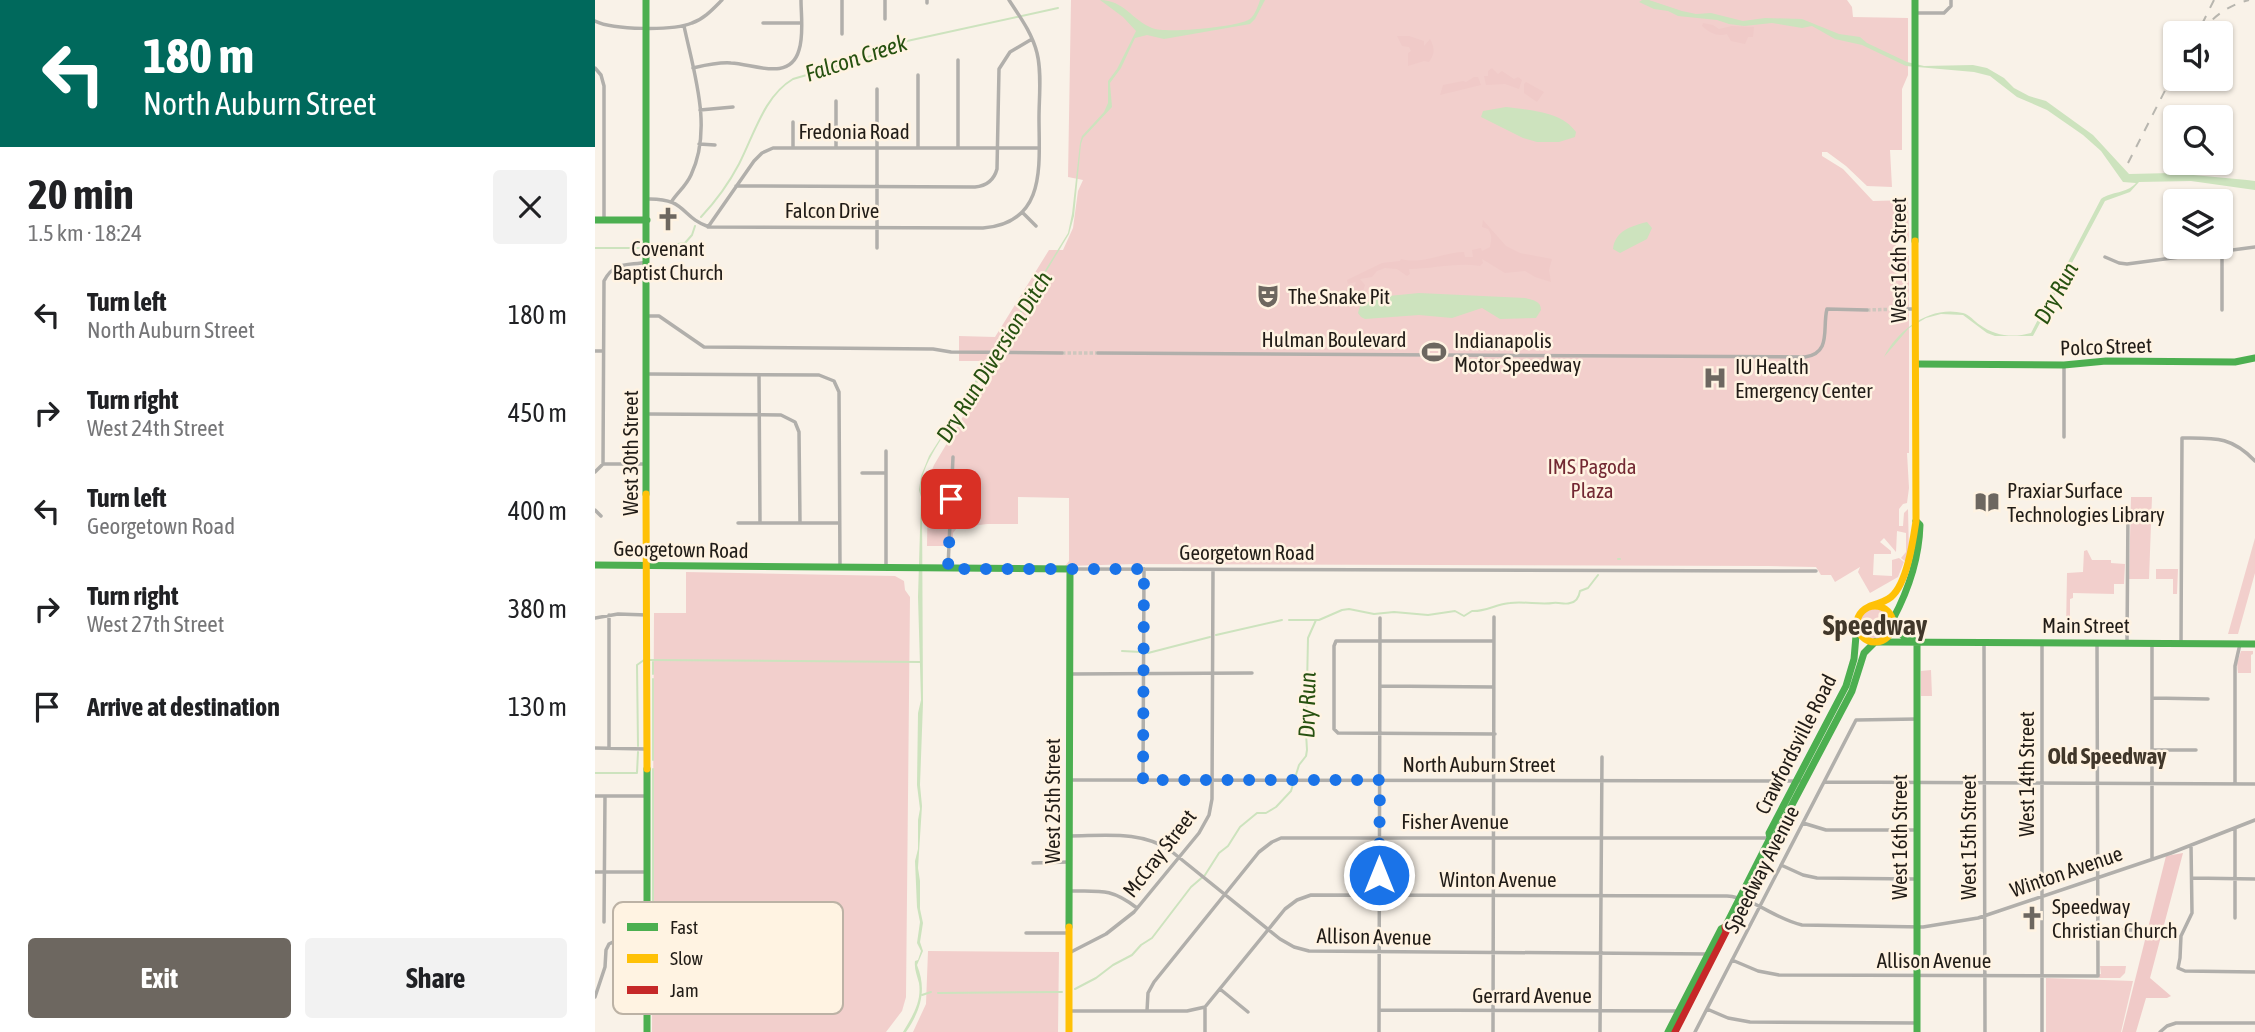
<!DOCTYPE html>
<html lang="en">
<head>
<meta charset="utf-8">
<style>
	:root { --surface:#fff; --page:#f2f2f2; --text:#202124; --muted:#757577; --accent:#6d6760 }
	body { margin:0; font-family:"Asap Condensed",sans-serif; background:var(--page); color:var(--text); height:100vh; display:flex; flex-direction:column; font-size:26px; white-space:nowrap }
	* { box-sizing:border-box; margin:0 }
	p { font-size:23px; color:var(--muted) }
	.icon { flex:none; width:38px; height:38px; fill:none; stroke:currentColor; stroke-width:2; stroke-linecap:round; stroke-linejoin:round }
	.map { position:relative; flex:1; overflow:hidden }
	.sheet { display:flex; flex-direction:column; background:var(--surface); width:595px }
	.sheet>* { flex:none }
	.guide { background:#00695c; color:#fff; overflow:hidden }
	.controls { position:absolute; left:1568px; top:21px; display:grid; gap:14px }
	.controls a { display:grid; place-items:center; width:70px; height:70px; border-radius:7px; background:var(--surface); box-shadow:0 2px 5px #0004; font-size:35px }
	.pin { position:absolute; display:grid; place-items:center; width:60px; height:60px; color:#fff; margin:-30px; border-radius:14px; box-shadow:0 4px 10px #0006 }
	.me { position:absolute; width:77px; margin:-38px; rotate:0deg; stroke-linejoin:round; filter:drop-shadow(0 0 5px #0008) }
	.turn { display:flex; align-items:center; gap:24px; height:147px; padding:0 28px; font-size:32px }
	.turn .icon { width:91px; height:91px; stroke-width:2.5 }
	.turn b { display:block; font-size:49px; line-height:60px }
	.round { display:grid; place-items:center; flex:none; width:74px; height:74px; border-radius:7px; background:var(--page) }
	.head { display:flex; align-items:center; justify-content:space-between; height:119px; padding:0 28px }
	h1 { font-size:42px; font-weight:700; line-height:52px }
	.cta { display:flex; gap:14px; margin-top:auto; padding:14px 28px }
	.cta a { flex:1; height:80px; border-radius:7px; background:var(--accent); color:#fff; font-size:28px; font-weight:700; line-height:80px; text-align:center }
	.cta a+a { background:var(--page); color:var(--text) }
	ul { padding:0; list-style:none }
	li { display:flex; align-items:center; gap:21px; height:98px; padding:0 28px }
	li div { flex:1 }
	li b { display:block; font-size:26px }
	li em { font-style:normal }
	main { display:flex; flex:1; min-height:0 }
	.map>svg:first-child { display:block }
	.green { fill:#f2cfcc }
	.forest { fill:#f0cac8 }
	.water { fill:#cde3be }
	.lines { fill:none; stroke-linecap:round; stroke-linejoin:round }
	.stream { stroke:#cde3be; stroke-width:2 }
	.street-tunnel { stroke:#cec7be; stroke-width:3.5; stroke-dasharray:3.5 2; stroke-linecap:butt }
	.street { stroke:#b1afab; stroke-width:3.5 }
	.fast { stroke:#4caf50; stroke-width:7 }
	.slow { stroke:#ffc107; stroke-width:7 }
	.jam { stroke:#c62828; stroke-width:7 }
	.rail { stroke:#b8b6af; stroke-width:2; stroke-dasharray:9 9; stroke-linecap:butt }
	.route { stroke:#1a73e8; stroke-width:12; stroke-dasharray:0 21.6 }
	.labels { text-anchor:middle; dominant-baseline:central; stroke-width:5; stroke-linejoin:round; paint-order:stroke }
	.street-label { font-size:21px; fill:#211c17; stroke:#fff3e2 }
	.poi-label { font-size:21px; fill:#211c17; stroke:#fff3e2; text-anchor:start }
	.park-label { font-size:21px; fill:#732933; stroke:#fff3e2 }
	.water-label { font-size:23px; font-style:italic; fill:#275110; stroke:#fff3e2 }
	.neighbourhood-label { font-size:23px; font-weight:bold; fill:#41372a; stroke:#fff3e2 }
	.district-label { font-size:28px; font-weight:bold; fill:#41372a; stroke:#fff3e2 }
	.key { fill:#fff3e2; stroke:#bcb2a5; stroke-width:2 }
	.key-label { font-size:19px; fill:#211c17 }
</style>
</head>
<body>
<main>
<section class="sheet">
<div class="guide">
<div class="turn"><svg class="icon" aria-label="left" viewBox="0 0 24 24"><path d="M17 20v-9H6M10 6l-5 5 5 5"/></svg><div><b>180 m</b>North Auburn Street</div></div>
</div>
<div class="head"><div><h1>20 min</h1><p>1.5 km · 18:24</p></div><a class="round"><svg class="icon" aria-label="close" viewBox="0 0 24 24"><path d="M6 6l12 12M18 6L6 18"/></svg></a></div>
<ul>
<li><svg class="icon" aria-label="left" viewBox="0 0 24 24"><path d="M17 20v-9H6M10 6l-5 5 5 5"/></svg><div><b>Turn left</b><p>North Auburn Street</p></div><em>180 m</em></li>
<li><svg class="icon" aria-label="right" viewBox="0 0 24 24"><path d="M7 20v-9h11M14 6l5 5-5 5"/></svg><div><b>Turn right</b><p>West 24th Street</p></div><em>450 m</em></li>
<li><svg class="icon" aria-label="left" viewBox="0 0 24 24"><path d="M17 20v-9H6M10 6l-5 5 5 5"/></svg><div><b>Turn left</b><p>Georgetown Road</p></div><em>400 m</em></li>
<li><svg class="icon" aria-label="right" viewBox="0 0 24 24"><path d="M7 20v-9h11M14 6l5 5-5 5"/></svg><div><b>Turn right</b><p>West 27th Street</p></div><em>380 m</em></li>
<li><svg class="icon" aria-label="arrive" viewBox="0 0 24 24"><path d="M6 21V4h12l-3 4 3 4H6"/></svg><div><b>Arrive at destination</b></div><em>130 m</em></li>
</ul>
<div class="cta"><a>Exit</a><a>Share</a></div>
</section>
<div class="map">
<svg width="1660" height="1032" viewBox="0 0 1660 1032">
	<rect width="100%" height="100%" fill="#f9f2e8"/>
	<path class="green" d="M476,0H1252L1257,7L1258,17L1313,18V75L1307,89V150H1295L1297,187L1272,186L1251,166L1232,152H1227V156L1248,169L1278,201L1313,200L1314,241L1299,240L1303,252L1314,256V453H1312L1314,488L1312,503L1308,504L1304,509V526H1308L1309,513L1313,509L1314,554L1311,562L1306,558L1311,552V533L1302,531L1301,552L1289,538L1285,542L1296,551V554H1279L1278,575L1297,576V560L1304,558L1309,562L1303,577L1275,593L1263,572L1265,567L1240,582L1236,575H1226L1221,567L1173,566L541,564L470,566L474,561V498L423,497V524H392L362,528L358,533V546H332L333,480L339,465L398,366L386,361H364V336L400,337L454,250H468L478,228L483,191L488,180L473,177Z
		M1536,497H1557L1554,579H1534Z
		M1660,538V573L1643,634H1633Z
		M1492,550L1497,560H1516V563L1530,564L1529,584H1519V594L1478,593V598L1475,599V625L1487,626V632L1499,633H1474L1473,630H1471L1472,573L1488,572L1489,551Z
		M1561,569H1583L1582,594H1578V579H1561Z
		M91,572L300,576L309,581L310,590L315,597L311,997L307,1011L291,1032H57L59,613H91Z
		M1262 624a18 18 0 1 1 36 0a18 18 0 1 1-36 0Z
		M1646,651H1658V654L1656,655V673H1643L1642,663Z
		M1336,670L1337,696H1326V671Z
		M333,951L464,952L463,1032H318L331,1004Z
		M1505,966H1531L1530,973L1525,978H1504V974H1506Z
		M1451,978L1538,981L1526,1032H1451Z"/>
	<path class="forest" d="M1108,23L1118,25L1124,29L1137,26L1159,27L1158,37H1153L1150,44L1136,41L1132,34C1121,37 1114,32 1107,26Z
		M802,36H814L829,41V46L835,39C840,49 840,53 834,62L829,61L813,66V53L816,51L814,47L807,46Z
		M897,68L903,74L907,71L919,79L923,77L927,80L924,89L910,84L891,85L889,76H893V71Z
		M879,77H883L886,85L845,95L848,85L868,81L871,82Z
		M931,82L949,92L942,102L929,93V84Z
		M888,220L911,246L925,253L957,259L954,270L956,282L940,277L930,271L910,273L887,259L888,263L885,266C861,262 838,269 814,269L815,274L812,276L802,269L790,268L782,271L777,277L765,279L770,285L768,291L770,298L764,297L758,302L754,300L761,282L753,284L752,280L787,263L805,261L806,259C826,265 850,252 869,252L870,257H878L877,250L886,248L887,251L895,247C896,240 898,237 893,229L887,227Z
		M1588,853L1555,978L1576,996L1572,998H1551L1541,1032H1527L1571,856Z"/>
	<path class="water" d="M505,0C529,0 537,20 557,28C570,34 644,27 655,19C660,15 663,6 665,0H670L660,19L655,24L569,39L552,35L540,38L526,68L515,83L517,107L488,138L486,144L479,216L474,234L399,358C397,371 389,373 383,382C377,391 378,392 369,400C359,426 318,469 327,497L328,703L325,785L327,806L323,868L325,881V909L328,923L325,942L328,951L322,965C332,990 326,1010 311,1032H308C317,1017 327,1002 324,983C322,975 319,969 320,961L323,960L326,951L322,943L325,922L322,907L320,861L323,849V820L325,809L322,785L323,713L326,700L323,597L326,497L324,490L326,476L334,456L357,420L368,400L376,391L382,377L397,363L403,347L473,233L477,214L485,143L487,136L509,112L513,103V81L522,69L541,31L528,17Z
		M1047,0H1054L1087,11L1101,14L1116,13L1148,21L1170,18L1207,19L1244,34L1265,37L1272,43L1312,62L1329,66L1378,65L1392,68L1409,78L1419,88L1434,96L1451,101L1462,109L1498,135L1534,174L1577,173L1652,180L1660,181V190L1596,181L1544,182L1535,192L1510,201L1438,336H1400L1392,333L1368,315L1346,314L1331,318L1314,328L1289,357C1303,329 1336,305 1368,313C1374,314 1380,322 1385,325C1400,336 1418,338 1436,333L1506,199C1517,191 1531,194 1541,183L1528,182L1506,151L1488,135L1452,110L1422,97L1395,76L1379,72L1311,66L1267,45L1240,39L1217,26L1207,28L1177,23L1149,26L1134,24L1122,20L1083,16L1073,11L1059,9L1044,2Z
		M911,107C934,110 967,111 981,132L980,137L964,142H942L928,138L886,117L888,111Z
		M1052,222L1057,228L1052,239L1025,253L1018,249C1020,231 1036,226 1052,222Z
		M824,293L930,298C938,300 946,301 946,310L941,318L905,319L887,308L857,318L824,315L770,319L766,317L763,313L765,306L783,297Z"/>
	<g class="lines">
		<path class="stream" d="M106,217C121,201 134,183 144,164C159,135 169,96 198,79L283,54L312,41L463,8
			M0,248H48
			M54,248L90,243L97,235L100,226
			M1023,559H1025
			M694,620H724L747,610L754,609L779,614L799,612L833,615L860,611L869,616L877,611C890,612 901,604 915,603C929,601 945,605 958,603C964,602 970,605 975,603C982,602 984,597 985,591L993,588L1003,575
			M621,635L687,620
			M527,651L546,652
			M553,653L615,637
			M55,660L326,662
			M58,674V661
			M58,679V760
			M43,746L42,665L49,660
			M0,773H42L43,752
			M58,917V769
			M480,989L501,978L518,965L537,955L546,945L557,938L596,887L610,875L624,853L633,846L645,827L662,813H671L681,807L696,791L704,765L711,756L712,750L711,733L713,638L721,620
			M57,993L58,926
			M343,993L467,992
			M327,995L336,992"/>
		<path class="street-tunnel" d="M1272,310L1310,309
			M467,353H503"/>
		<path class="street" d="M290,0V19
			M332,3V0
			M1320,13H1349L1356,6V0
			M0,21C18,30 78,31 97,23C109,19 118,9 127,0
			M168,23H206
			M247,34V0
			M0,68L6,75L9,86V220
			M98,68C111,65 123,62 136,63C159,64 195,82 204,50C209,35 206,15 206,0
			M105,110L138,107
			M104,144L120,145
			M198,146V122
			M241,147V101
			M323,147V75
			M363,147V60
			M141,186L380,187C391,186 399,180 402,169L404,69L415,52L437,39
			M52,199C92,198 85,217 114,227L388,228C452,223 444,165 444,118C444,97 447,73 442,53C437,33 425,17 414,0
			M77,201C83,192 91,186 96,175C118,129 99,73 89,26
			M1627,202V310
			M427,212L441,226
			M113,227L159,161L167,153L178,148H444
			M282,248V89
			M1510,257L1524,263L1532,264L1660,247
			M1310,309H1321
			M52,316H64L109,347L338,349L356,352L467,353
			M0,351H8
			M503,353L1210,357C1237,353 1227,328 1232,309L1272,310
			M1469,365V437
			M52,374L224,375L239,381L244,392L245,567
			M164,375L165,523
			M52,414L186,415L200,422L204,432L205,523
			M8,464L9,281C19,261 33,266 52,262
			M0,472L8,464H50
			M267,473H291
			M0,510L6,516
			M143,523H244
			M353,567L358,457
			M291,568V451
			M475,569L1221,571
			M0,618L23,614L52,615
			M899,641H741L739,646V729L743,733L900,734
			M1389,642L1390,1032
			M1447,643V1032
			M1532,643L1533,509
			M1586,643L1587,438C1620,438 1636,436 1660,461
			M475,674L657,673
			M785,686L899,687
			M1557,698L1613,699
			M0,748L52,749
			M14,748V615
			M1558,750H1601
			M475,780L1209,781
			M548,780L549,569
			M1229,782L1660,784
			M1640,784V666L1645,644
			M0,796H52
			M1208,823L1231,830H1322
			M474,836C508,836 547,830 576,851L685,939L699,947L714,951L1114,954
			M1596,845L1597,913L1586,936L1585,958L1583,968L1590,971L1660,972
			M1557,858V643
			M438,863L474,862
			M1186,865L1208,875L1222,878L1321,879
			M0,872H52
			M1597,878L1660,879
			M474,891C506,891 516,888 542,908
			M1640,918V829
			M9,922L10,796
			M1503,930H1550
			M431,933H474
			M474,953L511,934L539,912L604,833L614,815L617,799L618,570
			M1137,960L1163,971L1184,975L1503,976L1502,643
			M625,989L653,1012
			M0,997L10,967L11,950L14,944L20,941H52
			M1112,1009L1133,1018L1155,1022L1322,1023
			M785,1010L1085,1011
			M474,1011H592L610,1007
			M552,1011L553,993L559,982L664,852L677,842L686,838H1173
			M610,1032V1007L690,909L702,900L716,895L1132,896C1159,898 1180,919 1207,925L1328,927L1383,918L1576,853L1660,820
			M784,1032L785,618
			M898,1032L899,617
			M1005,1032L1007,757
			M1100,1032L1261,720L1322,719
			M1565,1032L1572,1026L1581,1023H1660"/>
		<path class="fast" d="M51,0V494
			M1320,0V241
			M0,220H52
			M1321,364L1469,365L1511,361L1640,362L1660,358
			M0,565L475,569L474,927
			M1298,619C1314,589 1324,559 1325,525L1321,521
			M1298,620L1307,635L1322,642
			M1283,642L1660,644
			M1322,642V1032
			M52,769V1032
			M1175,838L1180,837L1257,691L1269,653L1280,642
			M1073,1032L1126,929L1130,927L1175,838L1174,833L1251,686L1259,659L1262,624"/>
		<path class="slow" d="M51,494L52,769
			M1262 624a18 18 0 1 1 36 0a18 18 0 1 1-36 0Z
			M1275,606C1282,604 1290,602 1296,597C1312,584 1318,541 1321,521L1320,241
			M474,1032V927"/>
		<path class="jam" d="M1080,1032L1131,932L1130,927"/>
		<path class="rail" d="M1607,24L1619,0
			M1606,33C1618,16 1634,5 1654,0
			M1533,163L1580,71"/>
	</g>
	<g class="lines">
		<path class="route" d="M356,499L353,569H549L548,780H785L784,875"/>
	</g>
	<defs>
		<g id="church-bare" transform="scale(1.89)"><path d="M-1.2-6h2.4v3.5h3.3v2.4h-3.3V6h-2.4V-.1h-3.3v-2.4h3.3Z" fill="#6d6760" stroke="#fff3e2" stroke-width="2.5" paint-order="stroke"/></g>
		<g id="theatre-bare" transform="scale(1.89)"><path d="M-5-5.5Q0-4 5-5.5V0Q5 5 0 6Q-5 5-5 0ZM-3.3-2.5H-1v1.5H-3.3ZM1-2.5H3.3v1.5H1ZM-2.8 1Q0 5.5 2.8 1Z" fill="#6d6760" stroke="#fff3e2" stroke-width="2.5" paint-order="stroke"/></g>
		<g id="stadium-bare" transform="scale(1.89)"><path d="M0-5a6.5 5 0 1 0 0 10a6.5 5 0 1 0 0-10ZM-3.5-1.8h7v3.6h-7Z" fill="#6d6760" stroke="#fff3e2" stroke-width="2.5" paint-order="stroke"/></g>
		<g id="hospital-bare" transform="scale(1.89)"><path d="M-5-5h3v3.5h4V-5h3V5h-3V1.5h-4V5h-3Z" fill="#6d6760" stroke="#fff3e2" stroke-width="2.5" paint-order="stroke"/></g>
		<g id="library-bare" transform="scale(1.89)"><path d="M-6-4Q-3-5.5-.7-3.5V5Q-3 3-6 4ZM6-4Q3-5.5 .7-3.5V5Q3 3 6 4Z" fill="#6d6760" stroke="#fff3e2" stroke-width="2.5" paint-order="stroke"/></g>
	</defs>
	<g fill-rule="evenodd">
		<use href="#church-bare" x="73" y="219"/>
		<use href="#theatre-bare" x="673" y="296"/>
		<use href="#stadium-bare" x="839" y="352"/>
		<use href="#hospital-bare" x="1120" y="378"/>
		<use href="#library-bare" x="1392" y="502"/>
		<use href="#church-bare" x="1437" y="918"/>
	</g>
	<g class="labels">
		<g class="street-label">
			<text x="259" y="131">Fredonia Road</text>
			<text x="237" y="210">Falcon Drive</text>
			<text transform="translate(1303 260) rotate(-90)">West 16th Street</text>
			<text x="739" y="339">Hulman Boulevard</text>
			<text transform="translate(1511 346) rotate(-2)">Polco Street</text>
			<text transform="translate(35 453) rotate(-90)">West 30th Street</text>
			<text transform="translate(86 549) rotate(1)">Georgetown Road</text>
			<text x="652" y="552">Georgetown Road</text>
			<text x="1491" y="625">Main Street</text>
			<text transform="translate(1200 744) rotate(-63)">Crawfordsville Road</text>
			<text x="884" y="764">North Auburn Street</text>
			<text transform="translate(1431 774) rotate(-90)">West 14th Street</text>
			<text transform="translate(457 801) rotate(-90)">West 25th Street</text>
			<text x="860" y="821">Fisher Avenue</text>
			<text transform="translate(1304 837) rotate(-90)">West 16th Street</text>
			<text transform="translate(1373 837) rotate(-90)">West 15th Street</text>
			<text transform="translate(564 853) rotate(-52)">McCray Street</text>
			<text transform="translate(1166 869) rotate(-63)">Speedway Avenue</text>
			<text transform="translate(1471 871) rotate(-19)">Winton Avenue</text>
			<text x="903" y="879">Winton Avenue</text>
			<text transform="translate(779 936) rotate(1)">Allison Avenue</text>
			<text x="1339" y="960">Allison Avenue</text>
			<text x="937" y="995">Gerrard Avenue</text>
		</g>
		<g class="poi-label">
			<text x="73" y="248" text-anchor="middle">Covenant<tspan x="73" dy="24">Baptist Church</tspan></text>
			<text x="693" y="296">The Snake Pit</text>
			<text x="859" y="340">Indianapolis<tspan x="859" dy="24">Motor Speedway</tspan></text>
			<text x="1140" y="366">IU Health<tspan x="1140" dy="24">Emergency Center</tspan></text>
			<text x="1412" y="490">Praxiar Surface<tspan x="1412" dy="24">Technologies Library</tspan></text>
			<text x="1457" y="906">Speedway<tspan x="1457" dy="24">Christian Church</tspan></text>
		</g>
		<g class="park-label">
			<text x="997" y="466">IMS Pagoda<tspan x="997" dy="24">Plaza</tspan></text>
		</g>
		<g class="water-label">
			<text transform="translate(261 58) rotate(-18)">Falcon Creek</text>
			<text transform="translate(1461 293) rotate(-61)">Dry Run</text>
			<text transform="translate(399 357) rotate(-58)">Dry Run Diversion Ditch</text>
			<text transform="translate(712 705) rotate(-89)">Dry Run</text>
		</g>
		<g class="neighbourhood-label">
			<text x="1512" y="756">Old Speedway</text>
		</g>
		<g class="district-label">
			<text x="1280" y="625">Speedway</text>
		</g>
	</g>
	<rect x="18" y="902" width="230" height="112" rx="10" class="key"/>
	<rect x="32" y="923" width="31" height="8" fill="#4caf50"/>
	<rect x="32" y="954" width="31" height="9" fill="#ffc107"/>
	<rect x="32" y="986" width="31" height="8" fill="#c62828"/>
	<g class="key-label">
		<text x="75" y="934">Fast</text>
		<text x="75" y="965">Slow</text>
		<text x="75" y="997">Jam</text>
	</g>
</svg>
<div class="controls">
<a><svg class="icon" aria-label="sound" viewBox="0 0 24 24"><path d="M4 9h4l5-4v14l-5-4H4zM17 9q2 3 0 6"/></svg></a>
<a><svg class="icon" aria-label="search" viewBox="0 0 24 24"><circle cx="10" cy="10" r="6"/><path d="M15 15l6 6"/></svg></a>
<a><svg class="icon" aria-label="layers" viewBox="0 0 24 24"><path d="M12 4l9 5-9 5-9-5zM3 14l9 5 9-5"/></svg></a>
</div>
<div class="pin" style="left:356px;top:499px;background:#d93025"><svg class="icon" aria-label="arrive" viewBox="0 0 24 24"><path d="M6 21V4h12l-3 4 3 4H6"/></svg></div>
<svg class="me" style="left:784px;top:875px" viewBox="-20 -20 40 40"><circle r="17" fill="#1a73e8" stroke="#fff" stroke-width="3"/><path d="M0-11L8 9 0 5-8 9z" fill="#fff"/></svg>
</div>
</main>
</body>
</html>
